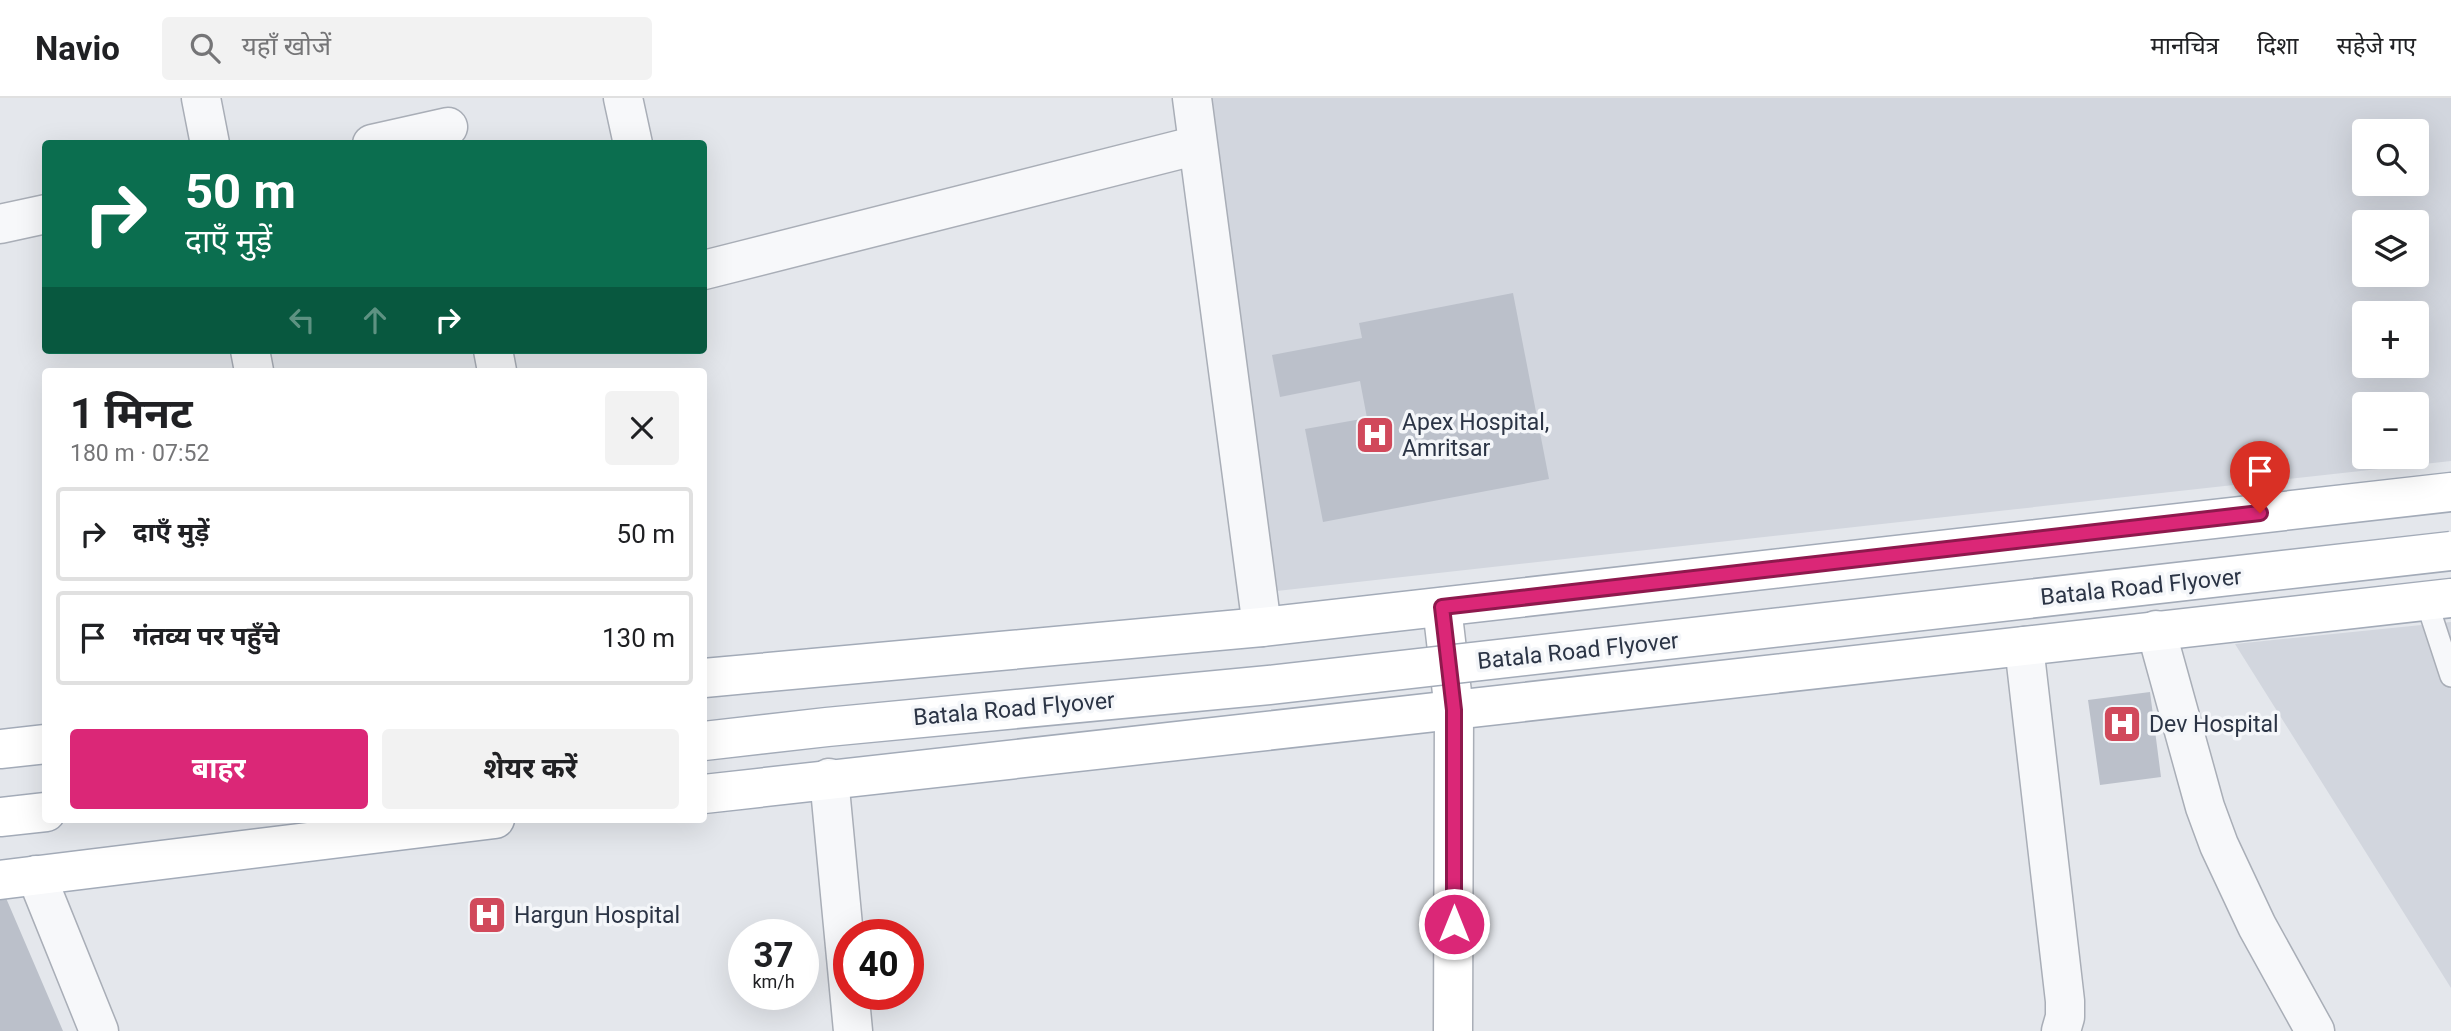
<!DOCTYPE html>
<html lang="hi">
<head>
<meta charset="utf-8">
<style>
	:root { --surface:#fff; --page:#f2f2f2; --text:#202124; --muted:#757577; --line:#e0e0e0; --accent:#db2777 }
	body { margin:0; font-family:Roboto,"Noto Sans Devanagari",sans-serif; background:var(--page); color:var(--text); height:100vh; display:flex; flex-direction:column; font-size:26px; white-space:nowrap }
	* { box-sizing:border-box; margin:0 }
	p { font-size:23px; color:var(--muted) }
	.icon { flex:none; width:38px; height:38px; fill:none; stroke:currentColor; stroke-width:2; stroke-linecap:round; stroke-linejoin:round }
	.map { position:relative; flex:1; overflow:hidden }
	.side { position:absolute; left:42px; top:270px; width:665px; height:455px; display:flex; flex-direction:column; background:var(--surface); border-radius:7px; box-shadow:0 7px 28px #0002 }
	.side>* { flex:none }
	.hud { position:absolute; left:42px; top:42px; width:665px; height:214px; border-radius:7px; box-shadow:0 7px 28px #0002; background:#0b6e4f; color:#fff; overflow:hidden }
	.fabs { position:absolute; left:2352px; top:21px; display:grid; gap:14px }
	.fabs a { display:grid; place-items:center; width:77px; height:77px; border-radius:7px; background:var(--surface); box-shadow:0 7px 28px #0002; font-size:35px }
	.speed { position:absolute; left:728px; top:821px; display:flex; gap:14px; font-size:35px; font-weight:700; text-align:center }
	.speed>* { display:grid; place-content:center; width:91px; height:91px; border-radius:50%; background:var(--surface); box-shadow:0 7px 28px #0002; line-height:1 }
	.speed small { font-size:18px; font-weight:400 }
	.speed .limit { border:10px solid #d22; background:#fff; color:#111 }
	.pin { position:absolute; display:grid; place-items:center; width:60px; height:60px; color:#fff; margin:-72px -30px; border-radius:50% 50% 50% 0; rotate:-45deg; box-shadow:0 0 7px #0007 }
	.pin .icon { rotate:45deg }
	.me { position:absolute; width:77px; margin:-38px; rotate:0deg; stroke-linejoin:round; filter:drop-shadow(0 0 5px #0008) }
	.turn { display:flex; align-items:center; gap:24px; height:147px; padding:0 28px; font-size:32px }
	.turn .icon { width:91px; height:91px; stroke-width:2.5 }
	.turn b { display:block; font-size:49px; line-height:60px }
	.lanes { display:flex; align-items:center; height:66px; padding:0 28px; background:#0003; justify-content:center; gap:35px; direction:ltr }
	.lanes .off { opacity:.35 }
	.round { display:grid; place-items:center; flex:none; width:74px; height:74px; border-radius:7px; background:var(--page) }
	.overview { display:flex; align-items:center; justify-content:space-between; height:119px; padding:0 28px }
	h1 { font-size:42px; font-weight:700; line-height:52px }
	.primary-button { display:flex; gap:14px; margin-top:auto; padding:14px 28px }
	.primary-button a { flex:1; height:80px; border-radius:7px; background:var(--accent); color:#fff; font-size:28px; font-weight:700; line-height:80px; text-align:center }
	.primary-button a+a { background:var(--page); color:var(--text) }
	ul { padding:0; list-style:none }
	li { display:flex; align-items:center; gap:21px; height:94px; margin:0 14px 10px; padding:0 14px; border:4px solid var(--line); border-radius:7px }
	li div { flex:1 }
	li b { display:block; font-size:26px }
	li em { font-style:normal }
	header { display:flex; align-items:center; gap:42px; box-sizing:border-box; height:98px; padding:0 35px; background:var(--surface); border-bottom:2px solid var(--line) }
	header strong { font-size:33px }
	nav { display:flex; gap:38px; margin-inline-start:auto; font-size:24px }
	.search { width:490px; height:63px; background:var(--page); display:flex; align-items:center; gap:18px; box-sizing:border-box; padding:0 24px; border-radius:7px; color:var(--muted); font-size:26px }
	.map>svg:first-child { display:block }
	.built { fill:#d2d6de; fill-rule:evenodd }
	.building { fill:#bbc0ca }
	.lines { fill:none; stroke-linecap:round; stroke-linejoin:round }
	.lane-casing { stroke:#a9aeb7; stroke-width:24 }
	.street-casing { stroke:#a9aeb7; stroke-width:41 }
	.secondary-casing { stroke:#a9aeb7; stroke-width:41 }
	.primary-casing { stroke:#a3abb8; stroke-width:41 }
	.lane { stroke:#f7f8fa; stroke-width:21 }
	.street { stroke:#f7f8fa; stroke-width:38 }
	.secondary { stroke:#fff; stroke-width:38 }
	.primary { stroke:#fff; stroke-width:38 }
	.primary-bridge-casing { stroke:#a3abb8; stroke-width:41; stroke-linecap:butt }
	.primary-bridge { stroke:#fff; stroke-width:38 }
	.route-casing { stroke:#8e194d; stroke-width:18 }
	.route { stroke:#db2777; stroke-width:12 }
	.labels { text-anchor:middle; dominant-baseline:central; stroke-width:7; stroke-linejoin:round; paint-order:stroke }
	.poi-label { font-size:23px; fill:#2b3445; stroke:#f4f6f9; text-anchor:start }
	.street-label { font-size:23px; fill:#2b3445; stroke:#f4f6f9 }
</style>
</head>
<body>
<header>
<strong>Navio</strong>
<div class="search"><svg class="icon" aria-label="search" viewBox="0 0 24 24"><circle cx="10" cy="10" r="6"/><path d="M15 15l6 6"/></svg>यहाँ खोजें</div>
<nav><a>मानचित्र</a><a>दिशा</a><a>सहेजे गए</a></nav>
</header>
<div class="map">
<svg width="2451" height="933" viewBox="0 0 2451 933">
	<rect width="100%" height="100%" fill="#e4e7ec"/>
	<path class="built" d="M1195,0H2451V363L1267,494ZM2364,33H2417V86H2364ZM2364,124H2417V177H2364ZM2364,215H2417V268H2364ZM2364,306H2417V359H2364Z
		M2451,524V890L2235,546Z"/>
	<path class="building" d="M1513,195L1549,381L1323,424L1305,331L1367,320L1360,283L1280,299L1272,257L1362,240L1359,225Z
		M2150,594L2161,679L2100,687L2088,602Z
		M0,786L63,933H0Z"/>
	<g class="lines">
		<g class="lane-casing">
			<path id="lane" d="M2426,502L2451,578"/>
		</g>
		<g class="street-casing">
			<path id="street" d="M201,0L210,46
				M623,0L633,46
				M1192,0L1262,529
				M372,46L448,29
				M0,126L46,116
				M704,172L1198,47
				M250,252L254,273
				M493,252L497,273
				M2156,532L2205,709L2219,747L2257,828L2315,933
				M2024,548L2065,903V919L2061,933
				M829,680L853,933
				M36,777L99,933"/>
		</g>
		<g class="secondary-casing">
			<path id="secondary" d="M1442,509L1454,612L1453,933"/>
		</g>
		<g class="primary-casing">
			<path id="primary" d="M704,580L1262,529L2451,394
				M0,651L46,646
				M704,696L2451,500
				M0,719L46,714
				M0,782L495,721"/>
		</g>
		<use href="#lane" class="lane"/>
		<use href="#street" class="street"/>
		<use href="#secondary" class="secondary"/>
		<use href="#primary" class="primary"/>
		<g class="primary-bridge-casing">
			<path id="primary-bridge" d="M704,643L827,629L1269,587L2451,453"/>
		</g>
		<use href="#primary-bridge" class="primary-bridge"/>
	</g>
	<g class="lines">
		<g class="route-casing">
			<path id="route" d="M1454,826V612L1442,509L2260,415"/>
		</g>
		<use href="#route" class="route"/>
	</g>
	<defs>
		<g id="hospital-square" transform="scale(2.0125)"><rect x="-9" y="-9" width="18" height="18" rx="4" fill="#d1495b" stroke="#f4f6f9"/><path d="M-5-5h3v3.5h4V-5h3V5h-3V1.5h-4V5h-3Z" fill="#fff"/></g>
	</defs>
	<g fill-rule="evenodd">
		<use href="#hospital-square" x="1375" y="337"/>
		<use href="#hospital-square" x="2122" y="626"/>
		<use href="#hospital-square" x="487" y="817"/>
	</g>
	<g class="labels">
		<g class="poi-label">
			<text x="1402" y="324">Apex Hospital,<tspan x="1402" dy="26">Amritsar</tspan></text>
			<text x="2149" y="626">Dev Hospital</text>
			<text x="514" y="817">Hargun Hospital</text>
		</g>
		<g class="street-label">
			<text transform="translate(2141 489) rotate(-6)">Batala Road Flyover</text>
			<text transform="translate(1578 553) rotate(-6)">Batala Road Flyover</text>
			<text transform="translate(1014 611) rotate(-5)">Batala Road Flyover</text>
		</g>
	</g>
</svg>
<div class="fabs">
<a><svg class="icon" aria-label="search" viewBox="0 0 24 24"><circle cx="10" cy="10" r="6"/><path d="M15 15l6 6"/></svg></a>
<a><svg class="icon" aria-label="layers" viewBox="0 0 24 24"><path d="M12 4l9 5-9 5-9-5zM3 14l9 5 9-5"/></svg></a>
<a>+</a>
<a>−</a>
</div>
<div class="speed"><div>37<small>km/h</small></div><div class="limit">40</div></div>
<div class="pin" style="left:2260px;top:415px;background:#d93025"><svg class="icon" aria-label="arrive" viewBox="0 0 24 24"><path d="M6 21V4h12l-3 4 3 4H6"/></svg></div>
<svg class="me" style="left:1454px;top:826px" viewBox="-20 -20 40 40"><circle r="17" fill="#db2777" stroke="#fff" stroke-width="3"/><path d="M0-11L8 9 0 5-8 9z" fill="#fff"/></svg>
<div class="hud">
<div class="turn"><svg class="icon" aria-label="right" viewBox="0 0 24 24"><path d="M7 20v-9h11M14 6l5 5-5 5"/></svg><div><b>50 m</b>दाएँ मुड़ें</div></div>
<div class="lanes"><svg class="icon off" aria-label="left" viewBox="0 0 24 24"><path d="M17 20v-9H6M10 6l-5 5 5 5"/></svg><svg class="icon off" aria-label="ahead" viewBox="0 0 24 24"><path d="M12 20V5M6 11l6-6 6 6"/></svg><svg class="icon" aria-label="right" viewBox="0 0 24 24"><path d="M7 20v-9h11M14 6l5 5-5 5"/></svg></div>
</div>
<section class="side">
<div class="overview"><div><h1>1 मिनट</h1><p>180 m · 07:52</p></div><a class="round"><svg class="icon" aria-label="close" viewBox="0 0 24 24"><path d="M6 6l12 12M18 6L6 18"/></svg></a></div>
<ul>
<li><svg class="icon" aria-label="right" viewBox="0 0 24 24"><path d="M7 20v-9h11M14 6l5 5-5 5"/></svg><div><b>दाएँ मुड़ें</b></div><em>50 m</em></li>
<li><svg class="icon" aria-label="arrive" viewBox="0 0 24 24"><path d="M6 21V4h12l-3 4 3 4H6"/></svg><div><b>गंतव्य पर पहुँचे</b></div><em>130 m</em></li>
</ul>
<div class="primary-button"><a>बाहर</a><a>शेयर करें</a></div>
</section>
</div>
</body>
</html>
